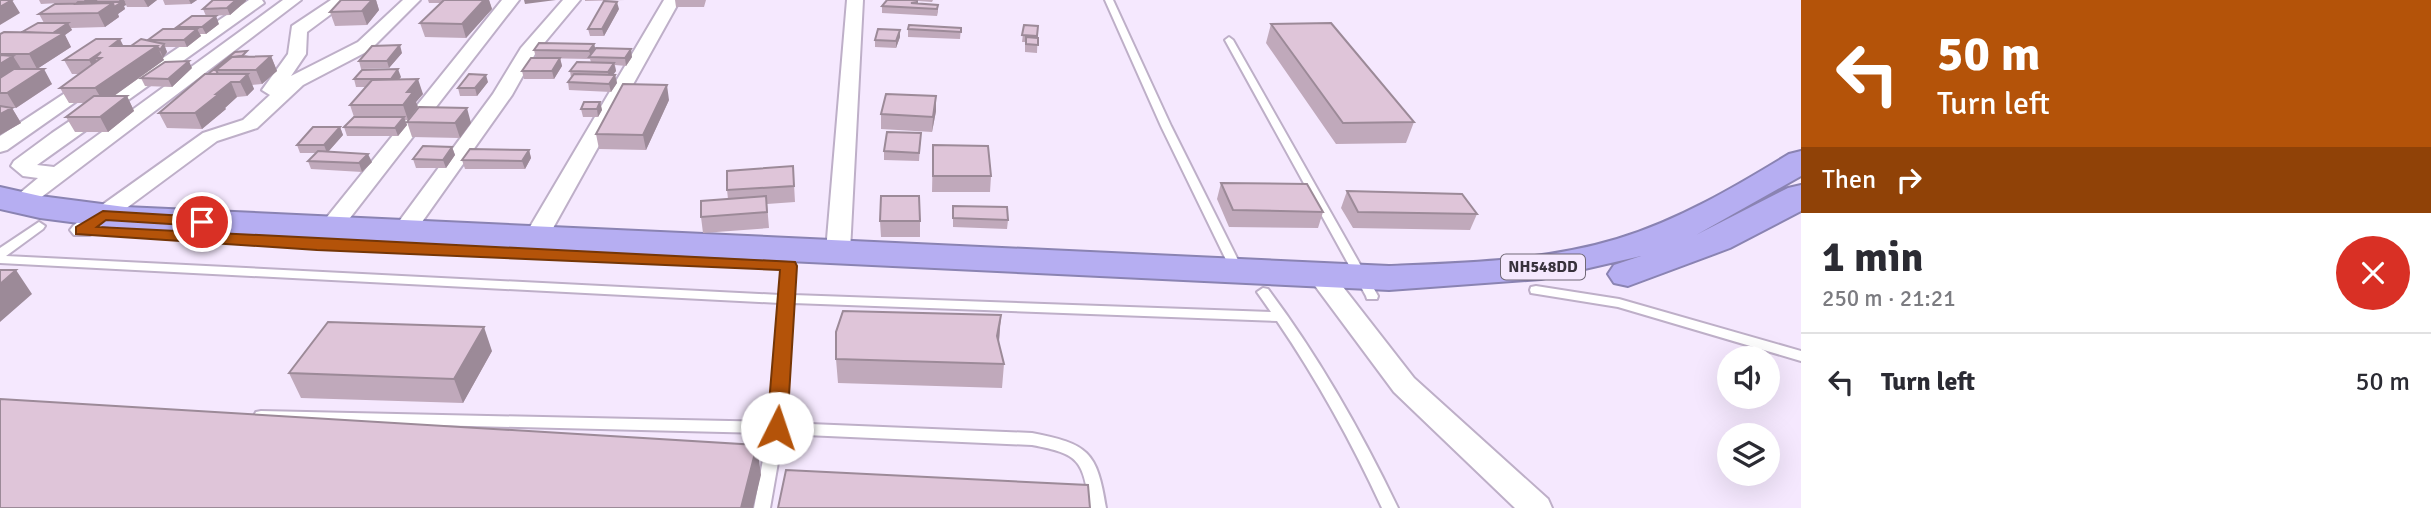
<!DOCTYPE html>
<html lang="en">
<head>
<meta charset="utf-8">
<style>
	:root { --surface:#fff; --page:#f7f7f7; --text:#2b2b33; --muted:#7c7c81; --line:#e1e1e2 }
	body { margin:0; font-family:Signika,sans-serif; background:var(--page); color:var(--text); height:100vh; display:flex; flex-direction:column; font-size:26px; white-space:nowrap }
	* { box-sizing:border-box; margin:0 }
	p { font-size:23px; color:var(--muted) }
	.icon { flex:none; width:38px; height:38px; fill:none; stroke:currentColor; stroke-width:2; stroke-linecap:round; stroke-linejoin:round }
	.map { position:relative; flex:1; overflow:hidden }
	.panel { display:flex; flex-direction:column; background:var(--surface); width:630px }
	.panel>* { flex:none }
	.hud { background:#b45309; color:#fff; overflow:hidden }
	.fabs { position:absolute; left:1717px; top:346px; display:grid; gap:14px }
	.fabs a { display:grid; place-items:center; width:63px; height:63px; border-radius:50%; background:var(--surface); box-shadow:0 7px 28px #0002; font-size:35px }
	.pin { position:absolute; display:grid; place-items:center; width:60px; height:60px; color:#fff; margin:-30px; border:4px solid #fff; border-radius:50%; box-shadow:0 2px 7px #0007 }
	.me { position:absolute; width:77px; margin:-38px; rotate:4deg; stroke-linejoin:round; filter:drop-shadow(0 0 5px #0008) }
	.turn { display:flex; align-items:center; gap:24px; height:147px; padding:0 21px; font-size:32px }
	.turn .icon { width:91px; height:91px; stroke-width:2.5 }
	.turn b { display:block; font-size:49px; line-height:60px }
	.then { display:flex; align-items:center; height:66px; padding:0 21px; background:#0003; gap:14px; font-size:26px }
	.round { display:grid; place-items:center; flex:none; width:74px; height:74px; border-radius:37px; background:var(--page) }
	.headline { display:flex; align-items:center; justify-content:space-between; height:119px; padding:0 21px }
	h1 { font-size:42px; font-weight:800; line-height:52px }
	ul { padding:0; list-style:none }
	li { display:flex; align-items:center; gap:21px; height:98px; padding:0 21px; border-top:2px solid var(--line) }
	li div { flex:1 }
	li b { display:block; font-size:26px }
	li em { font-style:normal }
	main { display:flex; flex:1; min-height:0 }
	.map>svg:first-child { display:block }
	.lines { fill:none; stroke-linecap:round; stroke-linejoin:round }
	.lane-casing { stroke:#beafc8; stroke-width:4 }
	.street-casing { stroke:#beafc8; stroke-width:4 }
	.highway-casing { stroke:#8a83b2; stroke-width:4 }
	.lane { fill:#fff; fill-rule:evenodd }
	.street { fill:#fff; fill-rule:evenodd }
	.highway { fill:#b6aef2; fill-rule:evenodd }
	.wall { fill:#c0a9bb }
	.shaded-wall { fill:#9c8a98 }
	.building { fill:#dfc5d9; stroke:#9c8a98; stroke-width:2 }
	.route { fill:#b45309; stroke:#753606; stroke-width:2 }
	.labels { text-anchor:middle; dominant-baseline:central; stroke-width:6; stroke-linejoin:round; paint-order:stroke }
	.shield { fill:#f5e8fe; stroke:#716976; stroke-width:2 }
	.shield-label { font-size:16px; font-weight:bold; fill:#38323c }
</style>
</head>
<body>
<main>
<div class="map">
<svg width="1801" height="508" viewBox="0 0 1801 508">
	<rect width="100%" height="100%" fill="#f5e8fe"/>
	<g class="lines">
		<g class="lane-casing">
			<path id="lane" d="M1105,0H1113L1171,126L1243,270L1241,273L1237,274L1231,270L1161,126Z
				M1229,37L1233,40L1378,296L1377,299H1367L1366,296L1225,40Z
				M39,222L45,226L43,229L6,256L780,295L783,266L789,262L795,266L793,295L1271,312L1257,292L1263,288L1268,289C1319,357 1361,431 1398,508H1382C1352,443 1318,381 1277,321L793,303L785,423L1032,433C1088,444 1097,451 1106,508H1090C1083,460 1080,454 1032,445L783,434L770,508H754L768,433L261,421L256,420L254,416L256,412L261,411L770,422L780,303L0,263V248Z
				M1536,286L1619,299L1801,351V361L1618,307L1531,293L1530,290L1531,287Z"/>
		</g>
		<g class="street-casing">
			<path id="street" d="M249,0H262L264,3L37,165L54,167L283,0H301L27,208H11L8,203L38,178L23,176L11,166L14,161L52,133Z
				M331,0H350L307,32L306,54L291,76L358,42L403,0H420L370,50L303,85L257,128L217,141L90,235H74L70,230L74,225L203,133L243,120L270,95L262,90L288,54L292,26Z
				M502,0H519L339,232H323L319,227L323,222Z
				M563,0H580L535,54L512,95L412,236H396L392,231L493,94L521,48Z
				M664,0H680L548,237L544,242H528L524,237Z
				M847,0H863L850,251L847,256H829L826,251Z
				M94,74L103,80L101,84L7,150L0,152V136Z
				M1320,267L1329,269L1414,378L1548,499L1552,508H1515L1394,392L1307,275L1311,269Z"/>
		</g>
		<g class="highway-casing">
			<path id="highway" d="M1801,151V176L1696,235L1788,188L1801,185V211L1730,248L1628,286L1614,283L1608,274L1614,265L1641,256L1541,279L1389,290L125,229L40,218L0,209V187L40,196L125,207L1389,266C1465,263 1544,261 1617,239C1679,220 1735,187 1789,154Z"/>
		</g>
		<use href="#lane" class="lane"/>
		<use href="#street" class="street"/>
		<use href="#highway" class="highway"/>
	</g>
	<path class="wall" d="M39,0H157L148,7H127L126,5L124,6L125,9L118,14L119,17L105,27L71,28L72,30L65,35L71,47L37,69L21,68L52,84L16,108H12L21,123L0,135V34L22,32L44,23L39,14L59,3L41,4Z
		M163,0H197L191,4L165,5Z
		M341,0H376L379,10L367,25L335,26L330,12Z
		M428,0H489L492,9L466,38L425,37L420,23L441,3H429Z
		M585,0H625L585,1Z
		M675,0H706L704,7H676Z
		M887,0H933L932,2L918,1V3L938,5V12L937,16L882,13V6Z
		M246,1L230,15L206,16L203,9Z
		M619,9L604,36H590L588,29Z
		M219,24L206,34H200L201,36L187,47H165L167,52L162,58L164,60L114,96H127L134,111L108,132H75L66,117L84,103H69L60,88L79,74H72L64,60L124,46H131L149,41L179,29L177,27Z
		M1271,24L1414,122L1406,143L1336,144L1266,43Z
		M1024,25L1038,26L1037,53L1025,52V42H1022Z
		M961,28L960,39L908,37V29Z
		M900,37L896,48L875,47V40Z
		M594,44L595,49L632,57L626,66L615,65L616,71L613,75H615L617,83L611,92L569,90L568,82L571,77L570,71L591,62L590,59L536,58L534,50Z
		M235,52L249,56H271L277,71L262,84L252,85L254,89L247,96L237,97L225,108L226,109L202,129L167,128L159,113L208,74Z
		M402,53L389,68L361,69L359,61Z
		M560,58L562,66L554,79H524L522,71Z
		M192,68L172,87L145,86L141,78Z
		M401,77L399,79L423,94L416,102L418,107L408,120H405L407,125L398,136H347L344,127L354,117L350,105L365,87H356L354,79Z
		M488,82L477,96H460L458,88Z
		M936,96V111L932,132L881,129V114Z
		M669,100L646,150L599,149L596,134Z
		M600,102L602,110L598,117H583L581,109Z
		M407,122L471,123L460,138L412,137Z
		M340,127L343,135L328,152L372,162L362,172L311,169L308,161L317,153H300L297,145Z
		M921,133L919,161L884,160V151Z
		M933,145L991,176L990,192H932Z
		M452,147L455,155L446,168H416L413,159Z
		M529,150L531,158L525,169H465L462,160Z
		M793,166L795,202L767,204L769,228L703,233L701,217L728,199L727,190Z
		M1221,183L1323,212L1318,228L1229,227L1217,199Z
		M1347,191L1477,214L1470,230L1353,228L1341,208Z
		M953,206L1008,220L1007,229L953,227Z
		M880,221H920V237H881Z
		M1001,315L999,343L1004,364L1002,388L838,383L836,359Z
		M492,351L463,403L301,398L289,373Z"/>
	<path class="shaded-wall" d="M12,0L20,13L0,25V7Z
		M84,0H97L98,2L87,7Z
		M119,0H124L126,5L124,6L125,9L118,14L119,17L105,27L98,13L113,3H120Z
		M144,0H157L148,7Z
		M189,0H197L191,4Z
		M236,0H246V1L230,15L227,8Z
		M372,0H376L379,10L367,25L362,11Z
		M484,0H489L492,9L466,38L462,24Z
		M524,0H556L525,4Z
		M617,2L619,9L604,36L602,29Z
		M216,16L219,24L206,34L202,27Z
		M68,23L72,30L65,35L71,47L37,69L29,54L50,34Z
		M197,29L201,36L187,47L184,40Z
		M900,30V37L896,48V41Z
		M120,39L127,53L111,46Z
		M164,44L167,52L163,58L160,50Z
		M594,44L596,51L591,57L589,51Z
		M400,45L402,53L389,68L387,61Z
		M157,46L164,60L104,103L95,88Z
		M631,49L632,57L626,66L625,58Z
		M101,52V58H95L102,71L97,75L89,60Z
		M13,56L25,75L0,91V64Z
		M271,56L277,71L262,84L256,70Z
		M560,58L562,66L554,79L552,71Z
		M189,61L192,68L172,87L168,79Z
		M614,63L616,71L609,80L608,72Z
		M44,69L52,84L16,108L7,93Z
		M398,69L401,77L393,87L391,79Z
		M248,74L254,89L247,96L240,82Z
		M486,75L488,82L477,96L475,88Z
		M615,75L617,83L611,92L609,84Z
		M418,79L423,94L416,102L418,107L408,120L403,105L407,92Z
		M231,82L237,97L225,108L226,109L202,129L195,113Z
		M667,85L669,100L646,150L643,135Z
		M127,96L134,111L108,132L100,117Z
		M936,96V111L932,132L933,117Z
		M600,102L602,110L598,117L597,109Z
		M12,108L21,123L0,135V114Z
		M467,108L471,123L460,138L455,123Z
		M404,117L407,125L398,136L395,128Z
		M340,127L343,135L327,153L324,145Z
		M452,147L455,155L446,168L443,160Z
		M529,150L531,158L525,169L522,161Z
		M368,154L372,162L362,172L359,163Z
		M16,270L32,294L0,322V284Z
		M1001,315L999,339L995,360L997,336Z
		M484,327L492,351L463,403L454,379Z
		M757,445L761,475L753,508H741Z"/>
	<path class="building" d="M0,0H12L0,7Z
		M213,0H236L227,8L203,9Z
		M341,0H372L362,11L330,12Z
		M444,0H484L462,24L420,23Z
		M887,0H917V2L911,3L938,5L937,9L882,6Z
		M604,1L617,2L602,29H588Z
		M78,2H122L114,7L113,3L76,4Z
		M113,3L98,13L39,14L55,4Z
		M192,16H216L202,27H177Z
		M38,23H68L53,33L22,32Z
		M1331,23L1414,122L1343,123L1271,24Z
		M909,25L961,28V32L908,29Z
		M1024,25L1038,26L1037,36L1022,35Z
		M163,29H197L184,40H148Z
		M878,29L900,30L896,41L875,40Z
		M4,32L64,33L29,54H0V34Z
		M1026,37L1038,38V45L1026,44Z
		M96,39H120L111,46H157L95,88H60L101,58H95L101,52L89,60H64Z
		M141,39L164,44L160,50L157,46H131Z
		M539,43L594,44L589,51L534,50Z
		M400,45L387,61H359L372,46Z
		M596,48L631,49L625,58L589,57Z
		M247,51L242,56L232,57L216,70L218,74H208L235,52Z
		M0,55L13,56L0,64Z
		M271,56L256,70H216L232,57Z
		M531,58H560L552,71H522Z
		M189,61L168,79L141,78L165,62Z
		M577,62L614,63L608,72L570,71Z
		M14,69H44L7,93H0V78Z
		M398,69L391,79H354L362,70Z
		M205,74H248L240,82H231L216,94H219L195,113H159Z
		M469,74L486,75L475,88H458Z
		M574,74L615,75L609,84L568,82Z
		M418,79L407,92H413L403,105H350L372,80Z
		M623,84L667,85L643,135L596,134Z
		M886,94L936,96L933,117L881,114Z
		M94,96H127L100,117H66Z
		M584,102H600L597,109H581Z
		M0,106L12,108L0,114Z
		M419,107L467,108L455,123L407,122Z
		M354,117H404L395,128L344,127Z
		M313,127H340L324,145H297Z
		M887,132L921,133L919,153L884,151Z
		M933,145L988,146L991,176H933Z
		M423,146L452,147L443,160L413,159Z
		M470,149L529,150L522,161L462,160Z
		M318,151L368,154L359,163L308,161Z
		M793,166L794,186L727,190V171Z
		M1221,183L1307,184L1323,212L1233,210Z
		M1347,191L1462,194L1477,214L1358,212Z
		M766,196L767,212L701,217V201Z
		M881,196H919L920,221H880Z
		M953,206L1007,207L1008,220L953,218Z
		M0,270H16L0,284Z
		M843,311L1001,315L997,336L1004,364L836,359V332Z
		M328,322L484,327L454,379L289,373Z
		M0,399L757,445L741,508H0Z
		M786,470L1088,485L1090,508H778Z"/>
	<path class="route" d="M103,211L202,217L210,222L202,226L106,220L97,227L795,262L797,266L787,428L777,435L767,428L780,270L317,250L76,234V227Z"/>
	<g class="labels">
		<rect class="shield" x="1501" y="254.5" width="84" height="25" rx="5"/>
		<g class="shield-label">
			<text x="1543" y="267">NH548DD</text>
		</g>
	</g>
</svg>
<div class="fabs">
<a><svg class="icon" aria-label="sound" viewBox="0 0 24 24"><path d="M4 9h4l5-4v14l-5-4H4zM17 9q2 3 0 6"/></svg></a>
<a><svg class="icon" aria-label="layers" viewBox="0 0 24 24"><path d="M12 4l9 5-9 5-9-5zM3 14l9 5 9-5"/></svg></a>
</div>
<div class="pin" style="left:202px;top:222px;background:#d93025"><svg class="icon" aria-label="arrive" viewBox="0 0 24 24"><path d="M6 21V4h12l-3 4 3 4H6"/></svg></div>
<svg class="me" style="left:777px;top:428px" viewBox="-20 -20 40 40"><circle r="19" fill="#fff"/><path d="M0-13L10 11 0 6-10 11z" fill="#b45309"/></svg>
</div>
<section class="panel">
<div class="hud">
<div class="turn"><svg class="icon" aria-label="left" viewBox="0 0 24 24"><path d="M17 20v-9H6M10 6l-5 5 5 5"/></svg><div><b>50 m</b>Turn left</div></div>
<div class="then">Then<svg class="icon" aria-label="right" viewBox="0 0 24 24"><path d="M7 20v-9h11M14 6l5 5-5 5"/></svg></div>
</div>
<div class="headline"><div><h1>1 min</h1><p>250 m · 21:21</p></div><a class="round" style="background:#d93025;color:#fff"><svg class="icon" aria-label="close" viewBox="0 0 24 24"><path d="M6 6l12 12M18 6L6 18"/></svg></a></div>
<ul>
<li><svg class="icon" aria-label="left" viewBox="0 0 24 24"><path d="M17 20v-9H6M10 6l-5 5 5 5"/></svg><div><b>Turn left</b></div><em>50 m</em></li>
</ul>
</section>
</main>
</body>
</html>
